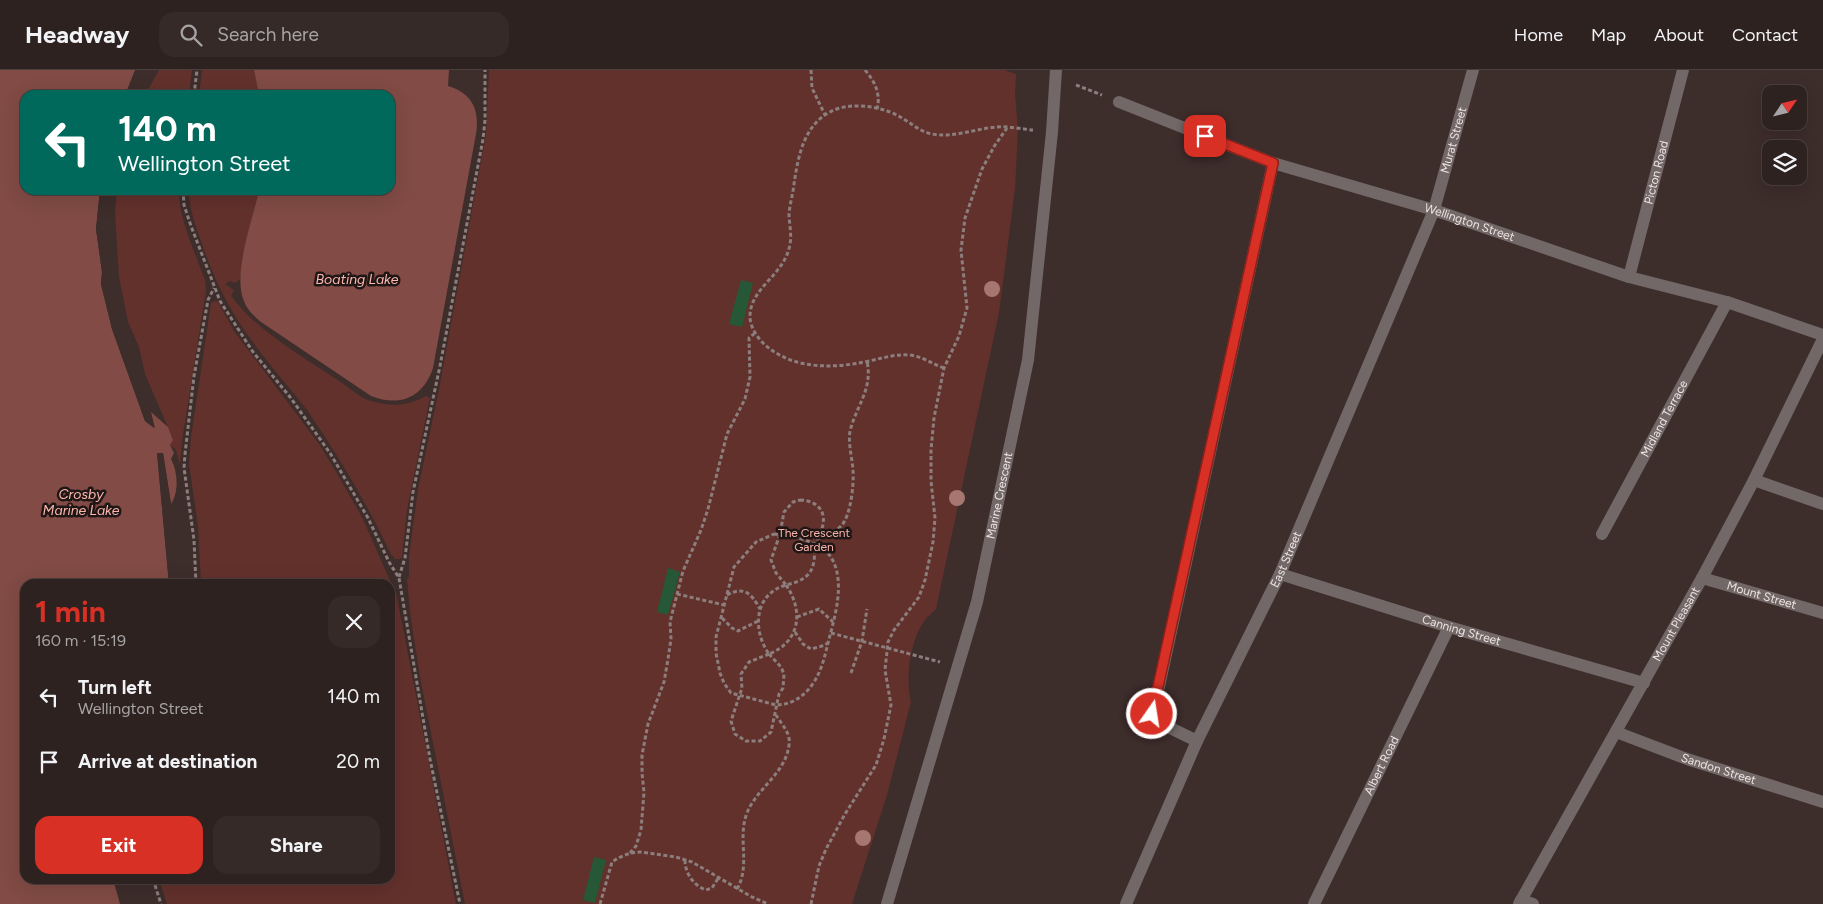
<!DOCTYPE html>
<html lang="en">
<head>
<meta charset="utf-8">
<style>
	:root { --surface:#2e2220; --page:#362a29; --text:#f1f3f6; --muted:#a7a4a5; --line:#493f3e; --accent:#d93025 }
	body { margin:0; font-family:Figtree,sans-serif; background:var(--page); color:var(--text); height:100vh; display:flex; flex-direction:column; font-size:19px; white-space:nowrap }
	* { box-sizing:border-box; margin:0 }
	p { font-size:16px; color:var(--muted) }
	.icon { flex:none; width:28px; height:28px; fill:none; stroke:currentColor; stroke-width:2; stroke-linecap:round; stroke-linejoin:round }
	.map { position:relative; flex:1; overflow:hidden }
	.details { position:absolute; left:20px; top:509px; width:375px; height:305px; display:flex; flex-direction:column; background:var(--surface); border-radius:15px; box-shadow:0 5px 20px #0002,0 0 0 1px var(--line) }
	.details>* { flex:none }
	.guide { position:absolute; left:20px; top:20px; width:375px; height:105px; border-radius:15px; box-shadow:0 5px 20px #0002,0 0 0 1px var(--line); background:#00695c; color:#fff; overflow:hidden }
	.needle { width:32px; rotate:55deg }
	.fabs { position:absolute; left:1762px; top:15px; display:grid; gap:10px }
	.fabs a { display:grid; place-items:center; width:45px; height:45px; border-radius:10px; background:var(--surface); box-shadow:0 5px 20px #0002,0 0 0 1px var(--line); font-size:25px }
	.pin { position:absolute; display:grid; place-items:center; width:42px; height:42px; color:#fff; margin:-21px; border-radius:10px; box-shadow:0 2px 8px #0006 }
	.me { position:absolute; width:55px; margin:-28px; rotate:13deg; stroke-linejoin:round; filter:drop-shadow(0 0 4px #0008) }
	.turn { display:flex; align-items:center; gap:18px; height:105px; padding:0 15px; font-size:22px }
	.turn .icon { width:65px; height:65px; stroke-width:2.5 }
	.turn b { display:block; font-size:35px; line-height:42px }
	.round { display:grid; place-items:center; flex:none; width:52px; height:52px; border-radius:15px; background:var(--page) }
	.headline { display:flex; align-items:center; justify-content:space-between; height:85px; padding:0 15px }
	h1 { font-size:30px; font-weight:700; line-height:38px; color:var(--accent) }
	.button { display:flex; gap:10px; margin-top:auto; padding:10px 15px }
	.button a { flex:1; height:58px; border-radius:15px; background:var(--accent); color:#fff; font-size:20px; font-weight:700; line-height:58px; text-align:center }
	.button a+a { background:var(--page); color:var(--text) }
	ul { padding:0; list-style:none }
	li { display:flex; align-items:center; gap:15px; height:65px; padding:0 15px }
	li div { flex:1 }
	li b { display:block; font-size:19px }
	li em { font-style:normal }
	header { display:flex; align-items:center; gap:30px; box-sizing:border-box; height:70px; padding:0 25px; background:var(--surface); border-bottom:1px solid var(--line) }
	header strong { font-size:24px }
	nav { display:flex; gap:28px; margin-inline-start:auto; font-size:18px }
	.search { width:350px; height:45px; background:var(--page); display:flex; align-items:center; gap:12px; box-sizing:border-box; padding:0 18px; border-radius:15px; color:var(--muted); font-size:19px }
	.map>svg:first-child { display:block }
	.green { fill:#62312c }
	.water { fill:#824b45 }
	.pier { fill:#3d2d2b }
	.building { fill:#265736 }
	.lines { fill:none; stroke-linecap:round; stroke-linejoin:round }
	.path { stroke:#8c7e7c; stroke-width:3; stroke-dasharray:4 2.5; stroke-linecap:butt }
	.minor { stroke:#716867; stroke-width:12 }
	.tertiary { stroke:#716867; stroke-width:12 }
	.tree { fill:#a57770 }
	.route-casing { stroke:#8d1f18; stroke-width:12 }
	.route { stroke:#d93025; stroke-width:9 }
	.labels { text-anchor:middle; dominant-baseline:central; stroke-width:5; stroke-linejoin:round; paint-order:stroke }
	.street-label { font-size:12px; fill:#efe4e2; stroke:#1f1716 }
	.park-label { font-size:12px; fill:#fab3a9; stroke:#1f1716 }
	.water-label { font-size:14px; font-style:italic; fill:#ffb7ae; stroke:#1f1716 }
</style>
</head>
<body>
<header>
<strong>Headway</strong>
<div class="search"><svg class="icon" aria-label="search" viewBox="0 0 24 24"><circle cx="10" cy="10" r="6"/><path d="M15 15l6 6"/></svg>Search here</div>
<nav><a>Home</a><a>Map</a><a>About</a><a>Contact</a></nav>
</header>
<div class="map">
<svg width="1823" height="834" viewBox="0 0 1823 834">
	<rect width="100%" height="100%" fill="#3d2d2b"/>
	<path class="green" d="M159,0H192L189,25H145Z
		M202,0H254L259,25H199Z
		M489,0H1004L1016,4L1015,24L1018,60L1015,119L999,243L936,539C933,542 928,546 925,550C910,570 905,608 911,632L887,725L852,834H465L420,607L410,543L407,509L409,507V486L418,419L439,319L486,64Z
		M117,120H179C179,150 195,182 205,210L206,221L182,371L180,395L176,380L170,375L173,369L145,304L139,277L128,252L119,207L115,141Z
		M189,120H259L242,190L240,209L235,213L230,211L225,214L234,220L231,226C257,261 303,287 339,311C349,317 360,328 371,331C391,337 408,336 426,326L430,328L407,440L402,487L400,489H395L391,484C367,434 339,386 307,340C290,318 271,297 255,275C231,244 213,208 201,171C195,154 189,138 189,120Z
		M214,231L218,232L234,261L319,374L338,405L363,449L397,527L456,834H167L159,809H390V514H201L198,456L189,394L191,367L211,233Z"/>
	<path class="water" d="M0,0H135L125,25H25V120H100L96,159L102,202L101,214L112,259L145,351L154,358L151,342L168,357L173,370L170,375L174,383L171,389C178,402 179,422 171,434L163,383H157L169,514H25V809H113L120,834H0Z
		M254,0H449L448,16C472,23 480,40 476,64L433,298C423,328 400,337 371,326L261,252C254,246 247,240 244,231C232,204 253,149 259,120H390V25H259Z"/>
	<path class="pier" d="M100,120H103L99,159L105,202L103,214L115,258L147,350L151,352L148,342L150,339L155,358L145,351L112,259L101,214L102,202L96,159Z
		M157,383H163L171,434L173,436L171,437L168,435L161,385H159L171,514H169Z"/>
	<path class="building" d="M741,210L753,213L742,257L729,254Z
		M668,498L680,502L668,545L657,542Z
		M594,787L606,790L595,833L583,830Z"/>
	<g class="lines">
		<path class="path" d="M811,0L812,18L825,45
			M865,0C875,12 881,24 877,39
			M1076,15L1102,25
			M194,25L197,0
			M183,120L184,135L191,156L220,231L253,282L290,327L330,383L368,448L389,492L399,508L430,689L460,834
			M944,298C932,294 922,286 909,285C893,284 880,289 864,292C835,298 799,299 773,281C762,274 751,261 750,248C749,217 785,206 790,174C792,164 789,153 789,144C790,133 793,124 794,114C798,88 803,56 830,42C850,31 883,36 902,48C912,54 921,62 932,64C954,68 974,59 996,57C1008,56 1021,59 1033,60
			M800,430C813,430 826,438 823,454C822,462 817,468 816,476C814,484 815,495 810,502C805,510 794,513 786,515L776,503L771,490L780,464L784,442L793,432Z
			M819,463C826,462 836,462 841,456C851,446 854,414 853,400C852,387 848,374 850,361C856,336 873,320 867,291
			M774,464C787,465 816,471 825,480C848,502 836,543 829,569C825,585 822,601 812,615C803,627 791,635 776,635L731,623L724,613L720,603L716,583V567L734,497L756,472Z
			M399,507L405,488L413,422L440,296L483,69L485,50V0
			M196,514L194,470L184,398L185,384L194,306L208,230L214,218
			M786,515C804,541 800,572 769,584C752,560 754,524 786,515Z
			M677,524L724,535
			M727,525C744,516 751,523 760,539
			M797,547L819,539L833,552
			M722,548L732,558L738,561L758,551
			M795,562L803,574L811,579L822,576L828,573
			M831,563L940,592
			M769,584L781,597L784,604L783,618L779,624L771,662L760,671H746L735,664L731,651L742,618L741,604L749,592Z
			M851,603L862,571L867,539
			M630,783L636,776L641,760L644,722L642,703V685L648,654L664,612L668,589L671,569L670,552L683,501L701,460L708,439L727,364L745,329L750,307L749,268L755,263
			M685,790C685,803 693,815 706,820L712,818L719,807
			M153,809L161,834
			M737,819C751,795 737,768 747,743C756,719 786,703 789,675C791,663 782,655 776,645
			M600,834L612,792L618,788L630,783L641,782L676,787L692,792L752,827L768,834
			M811,834L819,796L826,779L845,744L876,695L884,669L891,635L885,600L888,572L894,560L919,527L925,510L933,472L935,448L931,411V380L934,348L944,298L959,266L967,238L961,180L965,148L982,99L995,75L1007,58"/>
		<g class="minor">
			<path id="s1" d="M1119,32L1273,93L1434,140L1629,207L1727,232L1823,265"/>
			<path id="s2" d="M1629,207L1683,0"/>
			<path d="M1754,410L1823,434"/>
			<path id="s3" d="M1602,464L1727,232"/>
			<path id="s4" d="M1280,504L1449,557L1644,613"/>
			<path id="s5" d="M1702,508L1823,543"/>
			<path id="s6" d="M1616,662L1687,689L1823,732"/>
			<path d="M1197,671L1162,654L1153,644L1273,93"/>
			<path d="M1521,830L1533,834"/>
			<path id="s7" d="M887,834L977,532L1028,290L1052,62L1056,0"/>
			<path id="s8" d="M1126,834L1197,671L1280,504L1434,140L1473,0"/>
			<path id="s9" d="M1314,834L1449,557"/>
		</g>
		<path class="tertiary" id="s10" d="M1519,834L1702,508L1754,410L1823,269"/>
	</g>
	<g class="tree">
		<circle cx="992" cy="219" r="8"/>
		<circle cx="957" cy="428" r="8"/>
		<circle cx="863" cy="768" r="8"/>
	</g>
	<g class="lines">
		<g class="route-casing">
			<path id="route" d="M1152,644L1273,93L1205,66"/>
		</g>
		<use href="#route" class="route"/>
	</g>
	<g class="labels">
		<g class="street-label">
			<text stroke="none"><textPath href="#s8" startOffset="832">Murat Street</textPath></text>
			<text stroke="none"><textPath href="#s2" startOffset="108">Picton Road</textPath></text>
			<text stroke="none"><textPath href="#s1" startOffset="371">Wellington Street</textPath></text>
			<text stroke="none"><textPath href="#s3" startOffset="131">Midland Terrace</textPath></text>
			<text stroke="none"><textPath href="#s7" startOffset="424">Marine Crescent</textPath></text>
			<text stroke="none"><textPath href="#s8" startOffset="380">East Street</textPath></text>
			<text stroke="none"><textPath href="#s5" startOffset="62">Mount Street</textPath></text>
			<text stroke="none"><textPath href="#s10" startOffset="321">Mount Pleasant</textPath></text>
			<text stroke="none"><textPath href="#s4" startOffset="190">Canning Street</textPath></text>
			<text stroke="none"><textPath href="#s9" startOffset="154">Albert Road</textPath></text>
			<text stroke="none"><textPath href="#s6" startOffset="109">Sandon Street</textPath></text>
		</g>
		<g class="park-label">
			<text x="814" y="463">The Crescent<tspan x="814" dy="14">Garden</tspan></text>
		</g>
		<g class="water-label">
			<text x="357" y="209">Boating Lake</text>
			<text x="81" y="424">Crosby<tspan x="81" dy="16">Marine Lake</tspan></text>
		</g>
	</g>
</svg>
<div class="fabs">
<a><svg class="needle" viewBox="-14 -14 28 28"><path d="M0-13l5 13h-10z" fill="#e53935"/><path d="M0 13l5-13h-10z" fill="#a7a4a5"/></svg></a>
<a><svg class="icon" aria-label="layers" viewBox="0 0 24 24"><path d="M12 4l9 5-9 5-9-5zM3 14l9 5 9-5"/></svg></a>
</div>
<div class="pin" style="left:1205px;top:66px;background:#d93025"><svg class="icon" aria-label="arrive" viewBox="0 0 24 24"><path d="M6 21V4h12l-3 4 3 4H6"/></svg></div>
<svg class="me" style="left:1152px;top:644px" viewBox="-20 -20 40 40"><circle r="17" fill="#d93025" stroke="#fff" stroke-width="3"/><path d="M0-11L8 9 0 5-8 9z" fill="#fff"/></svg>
<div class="guide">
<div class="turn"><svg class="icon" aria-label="left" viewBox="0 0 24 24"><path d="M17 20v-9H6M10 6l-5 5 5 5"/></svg><div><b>140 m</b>Wellington Street</div></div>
</div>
<section class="details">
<div class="headline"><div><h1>1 min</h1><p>160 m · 15:19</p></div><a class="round"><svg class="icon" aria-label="close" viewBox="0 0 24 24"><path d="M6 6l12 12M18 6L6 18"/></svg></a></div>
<ul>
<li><svg class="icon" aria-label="left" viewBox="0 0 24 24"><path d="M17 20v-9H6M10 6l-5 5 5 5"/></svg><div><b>Turn left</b><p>Wellington Street</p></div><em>140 m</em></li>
<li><svg class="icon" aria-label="arrive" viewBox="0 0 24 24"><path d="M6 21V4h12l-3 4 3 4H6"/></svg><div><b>Arrive at destination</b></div><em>20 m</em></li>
</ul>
<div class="button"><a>Exit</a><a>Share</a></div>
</section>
</div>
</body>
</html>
